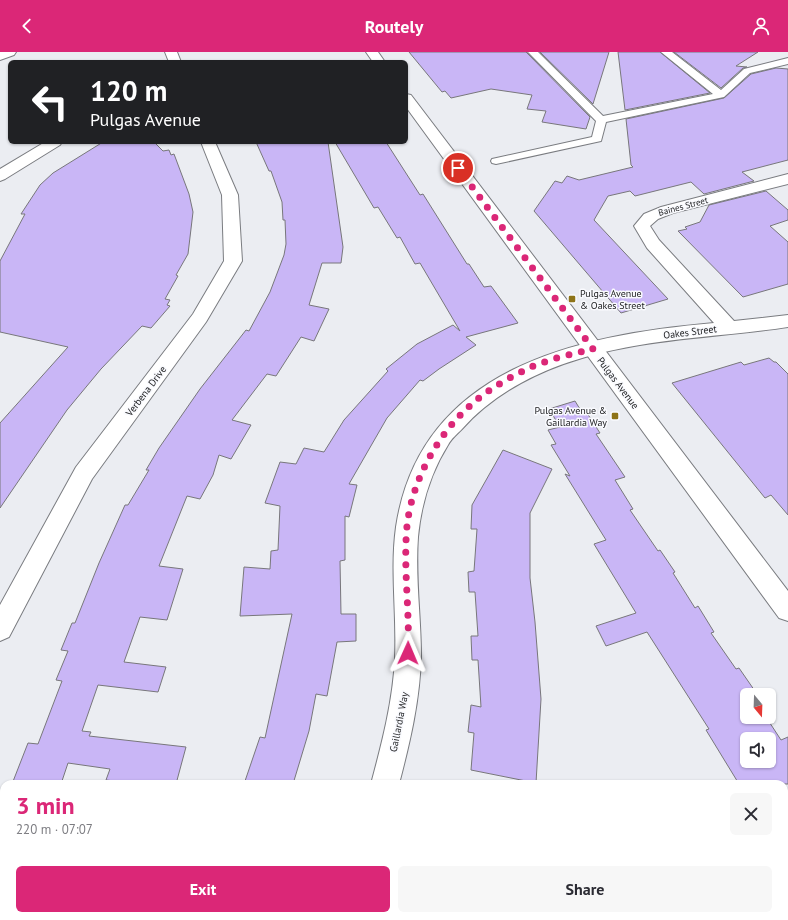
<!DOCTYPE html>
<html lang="en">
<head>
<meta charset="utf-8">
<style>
	:root { --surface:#fff; --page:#f7f7f7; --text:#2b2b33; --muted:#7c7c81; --accent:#db2777 }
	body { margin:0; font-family:"PT Sans",sans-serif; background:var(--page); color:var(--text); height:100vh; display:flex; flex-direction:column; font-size:15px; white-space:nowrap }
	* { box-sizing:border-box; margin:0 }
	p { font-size:13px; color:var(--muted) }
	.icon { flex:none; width:22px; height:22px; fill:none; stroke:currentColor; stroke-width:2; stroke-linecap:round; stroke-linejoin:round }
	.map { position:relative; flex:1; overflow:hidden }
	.side { position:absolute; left:0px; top:728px; width:788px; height:140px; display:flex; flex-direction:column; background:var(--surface); border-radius:12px 12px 0 0; box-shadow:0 1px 3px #0004 }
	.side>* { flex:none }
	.guide { position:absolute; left:8px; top:8px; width:400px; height:84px; border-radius:6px; box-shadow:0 1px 3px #0004; background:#202124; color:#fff; overflow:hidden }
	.needle { width:26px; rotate:161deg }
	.fabs { position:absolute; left:740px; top:636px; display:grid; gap:8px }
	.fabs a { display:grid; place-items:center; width:36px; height:36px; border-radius:6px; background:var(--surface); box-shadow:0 1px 3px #0004; font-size:20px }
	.pin { position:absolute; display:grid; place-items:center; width:34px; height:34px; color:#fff; margin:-17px; border:2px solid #fff; border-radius:50%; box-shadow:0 1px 4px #0007 }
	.me { position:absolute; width:44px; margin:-22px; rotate:1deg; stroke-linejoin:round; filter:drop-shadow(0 0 3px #0008) }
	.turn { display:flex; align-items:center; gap:14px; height:84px; padding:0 16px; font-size:18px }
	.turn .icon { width:52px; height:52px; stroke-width:2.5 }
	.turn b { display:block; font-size:28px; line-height:34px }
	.round { display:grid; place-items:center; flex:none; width:42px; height:42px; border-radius:6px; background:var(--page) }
	.summary { display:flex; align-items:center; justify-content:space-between; height:68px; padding:0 16px }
	h1 { font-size:24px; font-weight:700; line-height:30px; color:var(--accent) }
	.cta { display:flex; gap:8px; margin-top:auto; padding:8px 16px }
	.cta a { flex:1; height:46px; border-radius:6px; background:var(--accent); color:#fff; font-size:16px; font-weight:700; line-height:46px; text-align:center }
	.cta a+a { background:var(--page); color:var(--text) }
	header { display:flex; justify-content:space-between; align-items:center; height:52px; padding:0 16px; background:var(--accent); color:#fff; font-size:18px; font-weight:700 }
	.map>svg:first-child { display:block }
	.building { fill:#c9b6f6; stroke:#78777b; fill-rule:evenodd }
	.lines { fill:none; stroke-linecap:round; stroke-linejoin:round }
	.lane-casing { stroke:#7a7c80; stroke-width:2 }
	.street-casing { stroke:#7a7c80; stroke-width:2 }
	.secondary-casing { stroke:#7a7c80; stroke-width:2 }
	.lane { fill:#fff; fill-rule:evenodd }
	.street { fill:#fff; fill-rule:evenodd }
	.secondary { fill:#fff; fill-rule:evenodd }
	.route { stroke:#db2777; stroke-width:7; stroke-dasharray:0 12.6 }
	.poi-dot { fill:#8e7419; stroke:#f9fafe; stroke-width:1.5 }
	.labels { text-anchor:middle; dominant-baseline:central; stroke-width:3; stroke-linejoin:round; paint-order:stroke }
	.far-street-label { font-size:9px; fill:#212224; stroke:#f9fafe }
	.poi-label { font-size:10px; fill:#212224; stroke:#f9fafe; text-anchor:start }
	.street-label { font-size:10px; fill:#212224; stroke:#f9fafe }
</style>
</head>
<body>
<header><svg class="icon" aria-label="back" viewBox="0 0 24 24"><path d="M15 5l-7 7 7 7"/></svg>Routely<svg class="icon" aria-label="person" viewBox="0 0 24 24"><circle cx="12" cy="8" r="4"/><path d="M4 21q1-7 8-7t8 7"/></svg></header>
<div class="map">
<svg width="788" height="868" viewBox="0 0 788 868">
	<rect width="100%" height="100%" fill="#ebedf2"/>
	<path class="building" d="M409,0H526L590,65L586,77L542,70L546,59L527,57L532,43L491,37L451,46L445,39L442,40Z
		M540,0H609L593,52Z
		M618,0H660L710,41L625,58Z
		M674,0H758L736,14L747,15L743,16L721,36Z
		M776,16L788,17V108L742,120L754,129L704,142L691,130L635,144L630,139L608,144L594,168L668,247L621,261L534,159L555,129L562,131L567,124L579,128L633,115L631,113L626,67L724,46L751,22Z
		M103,90H154L163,99L169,98L171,103L174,102L189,142L193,160L188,202L176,223L178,224L165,247L170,248L167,253L170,254L151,276L142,274L101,317L67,358L0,456V371L68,295L0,280V209L25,162H21L40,133L53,121Z
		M256,90H328L343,195L341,211H322L309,253L329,257L314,289L301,285L276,324L267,322L232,368L251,373L231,407L219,403L213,423L200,447L187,444L159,514L183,517L167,568L140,565L124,610L166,615L158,640L98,633L82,679L91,680L89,684L186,695L176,732H140L106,728L110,717L68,711L61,732H12L28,691L38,692L62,629L56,628L68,599L61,598L72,571H75L99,511L125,453H128L149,418H146L159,396L200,337L246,278L249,279L270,240L284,203L286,192L285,168H283L282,150L271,119H269Z
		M335,90H386L420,143L423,142L467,212H469L484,235L491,234L518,271L466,285L476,293L439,317L423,329L420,328L387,366L349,432L357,433L349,465L345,464V508L340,509L341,562H356V589L337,590L327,644L316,642L309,679L293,732H244L260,685L265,686L292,562L240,564L244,515L270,517L271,499L278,498L280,454L265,451L280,410L296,412L304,396L324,400L344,368L388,319L386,317L417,292L453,273L460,279L420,211L415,212L400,185L397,186L378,155L374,156Z
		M766,139L788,158V168L770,174L788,190V232L743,245L678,179L687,177L685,175L700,170L709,153Z
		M769,306L774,310H776L788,322V463L771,443L765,446L672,331L741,310L744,313Z
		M575,349L583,362L587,361L600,381L596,382L625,425L615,428L633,457L630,458L658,499L660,498L675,520L673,521L695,556L698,554L714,580L711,581L736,617L739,616L757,642L747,643V665H766L781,688L788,685V732H739L706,678L709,677L647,580L606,594L596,574L636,561L594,492L606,488L565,422L570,424L551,393L556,392L548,378L560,375L549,357ZM747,687H769V709H747Z
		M503,398L552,417L530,461V526L535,570L541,647L536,731L471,718L474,681L468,680L471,653L481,655L478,608H472L471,584H478L475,540H469L468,520L474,519L477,477H471L472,453Z"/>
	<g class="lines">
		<g class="lane-casing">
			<path id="lane" d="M528,0H538L603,64L713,42L661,0H672L721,38L744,17L788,6V12L750,21L724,45L606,70L601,89L496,112L492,111L491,109L492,107L592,85L596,69Z"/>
		</g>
		<g class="street-casing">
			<path id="street" d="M0,0H16L14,3L0,8Z
				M165,0H177L181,10H169Z
				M45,90H62L60,93L5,127L0,129V117Z
				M201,90H215L238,143L242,209L206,270L92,427L9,585L0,589V553L76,415L193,262L224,209L222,143Z
				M788,122V132L673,161L658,167L650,174L659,188L734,269L788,263V275C737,283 685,285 634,294C570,305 506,328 462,377C457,382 451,387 448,393C431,420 421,453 418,485C415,525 421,565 421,604C420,648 410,690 399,732H371C382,691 393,649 395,606C397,562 390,518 396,475C420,315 579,283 714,271L647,196L634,174L644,162L661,155Z
				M0,800H4V830H0Z
				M230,864H273L275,868H232Z
				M321,864H353L351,868H319Z"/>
		</g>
		<g class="secondary-casing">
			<path id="secondary" d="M366,0H378L385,10H373Z
				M406,42L411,43L788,539V569L779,566L406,55Z"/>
		</g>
		<use href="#lane" class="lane"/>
		<use href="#street" class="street"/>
		<use href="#secondary" class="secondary"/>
	</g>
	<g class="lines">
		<path class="route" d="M408,601C410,559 403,516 407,474C412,428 438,381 473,351C489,337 510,325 529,316C549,307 572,302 593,297L458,116"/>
	</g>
	<g class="poi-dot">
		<rect x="568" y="243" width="8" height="8" rx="2"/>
		<rect x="611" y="360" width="8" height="8" rx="2"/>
	</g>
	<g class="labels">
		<g class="far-street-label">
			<text transform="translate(683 154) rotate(-15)">Baines Street</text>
		</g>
		<g class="poi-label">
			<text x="580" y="241">Pulgas Avenue<tspan x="580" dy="12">&amp; Oakes Street</tspan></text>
			<text x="607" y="358" text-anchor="end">Pulgas Avenue &amp;<tspan x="607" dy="12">Gaillardia Way</tspan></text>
		</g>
		<g class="street-label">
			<text transform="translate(690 280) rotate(-7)">Oakes Street</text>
			<text transform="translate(618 331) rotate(53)">Pulgas Avenue</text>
			<text transform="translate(146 339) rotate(-53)">Verbena Drive</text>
			<text transform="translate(399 670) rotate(-79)">Gaillardia Way</text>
		</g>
	</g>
</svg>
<div class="fabs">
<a><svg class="needle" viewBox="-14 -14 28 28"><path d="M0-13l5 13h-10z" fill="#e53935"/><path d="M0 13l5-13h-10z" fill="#7c7c81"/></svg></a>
<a><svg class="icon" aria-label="sound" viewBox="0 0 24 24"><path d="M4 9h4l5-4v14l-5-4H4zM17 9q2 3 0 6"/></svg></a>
</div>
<div class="pin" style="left:458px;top:116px;background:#d93025"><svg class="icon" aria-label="arrive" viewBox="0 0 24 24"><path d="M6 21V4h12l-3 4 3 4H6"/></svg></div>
<svg class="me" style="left:408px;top:601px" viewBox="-20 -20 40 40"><path d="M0-17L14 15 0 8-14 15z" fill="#db2777" stroke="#fff" stroke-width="4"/></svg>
<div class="guide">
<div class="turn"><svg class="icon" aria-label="left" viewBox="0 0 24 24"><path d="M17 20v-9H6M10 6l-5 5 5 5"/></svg><div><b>120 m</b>Pulgas Avenue</div></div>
</div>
<section class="side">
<div class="summary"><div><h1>3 min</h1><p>220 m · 07:07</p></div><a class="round"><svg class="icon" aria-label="close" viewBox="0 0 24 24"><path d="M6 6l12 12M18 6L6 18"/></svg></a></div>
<div class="cta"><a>Exit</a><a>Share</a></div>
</section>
</div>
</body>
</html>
